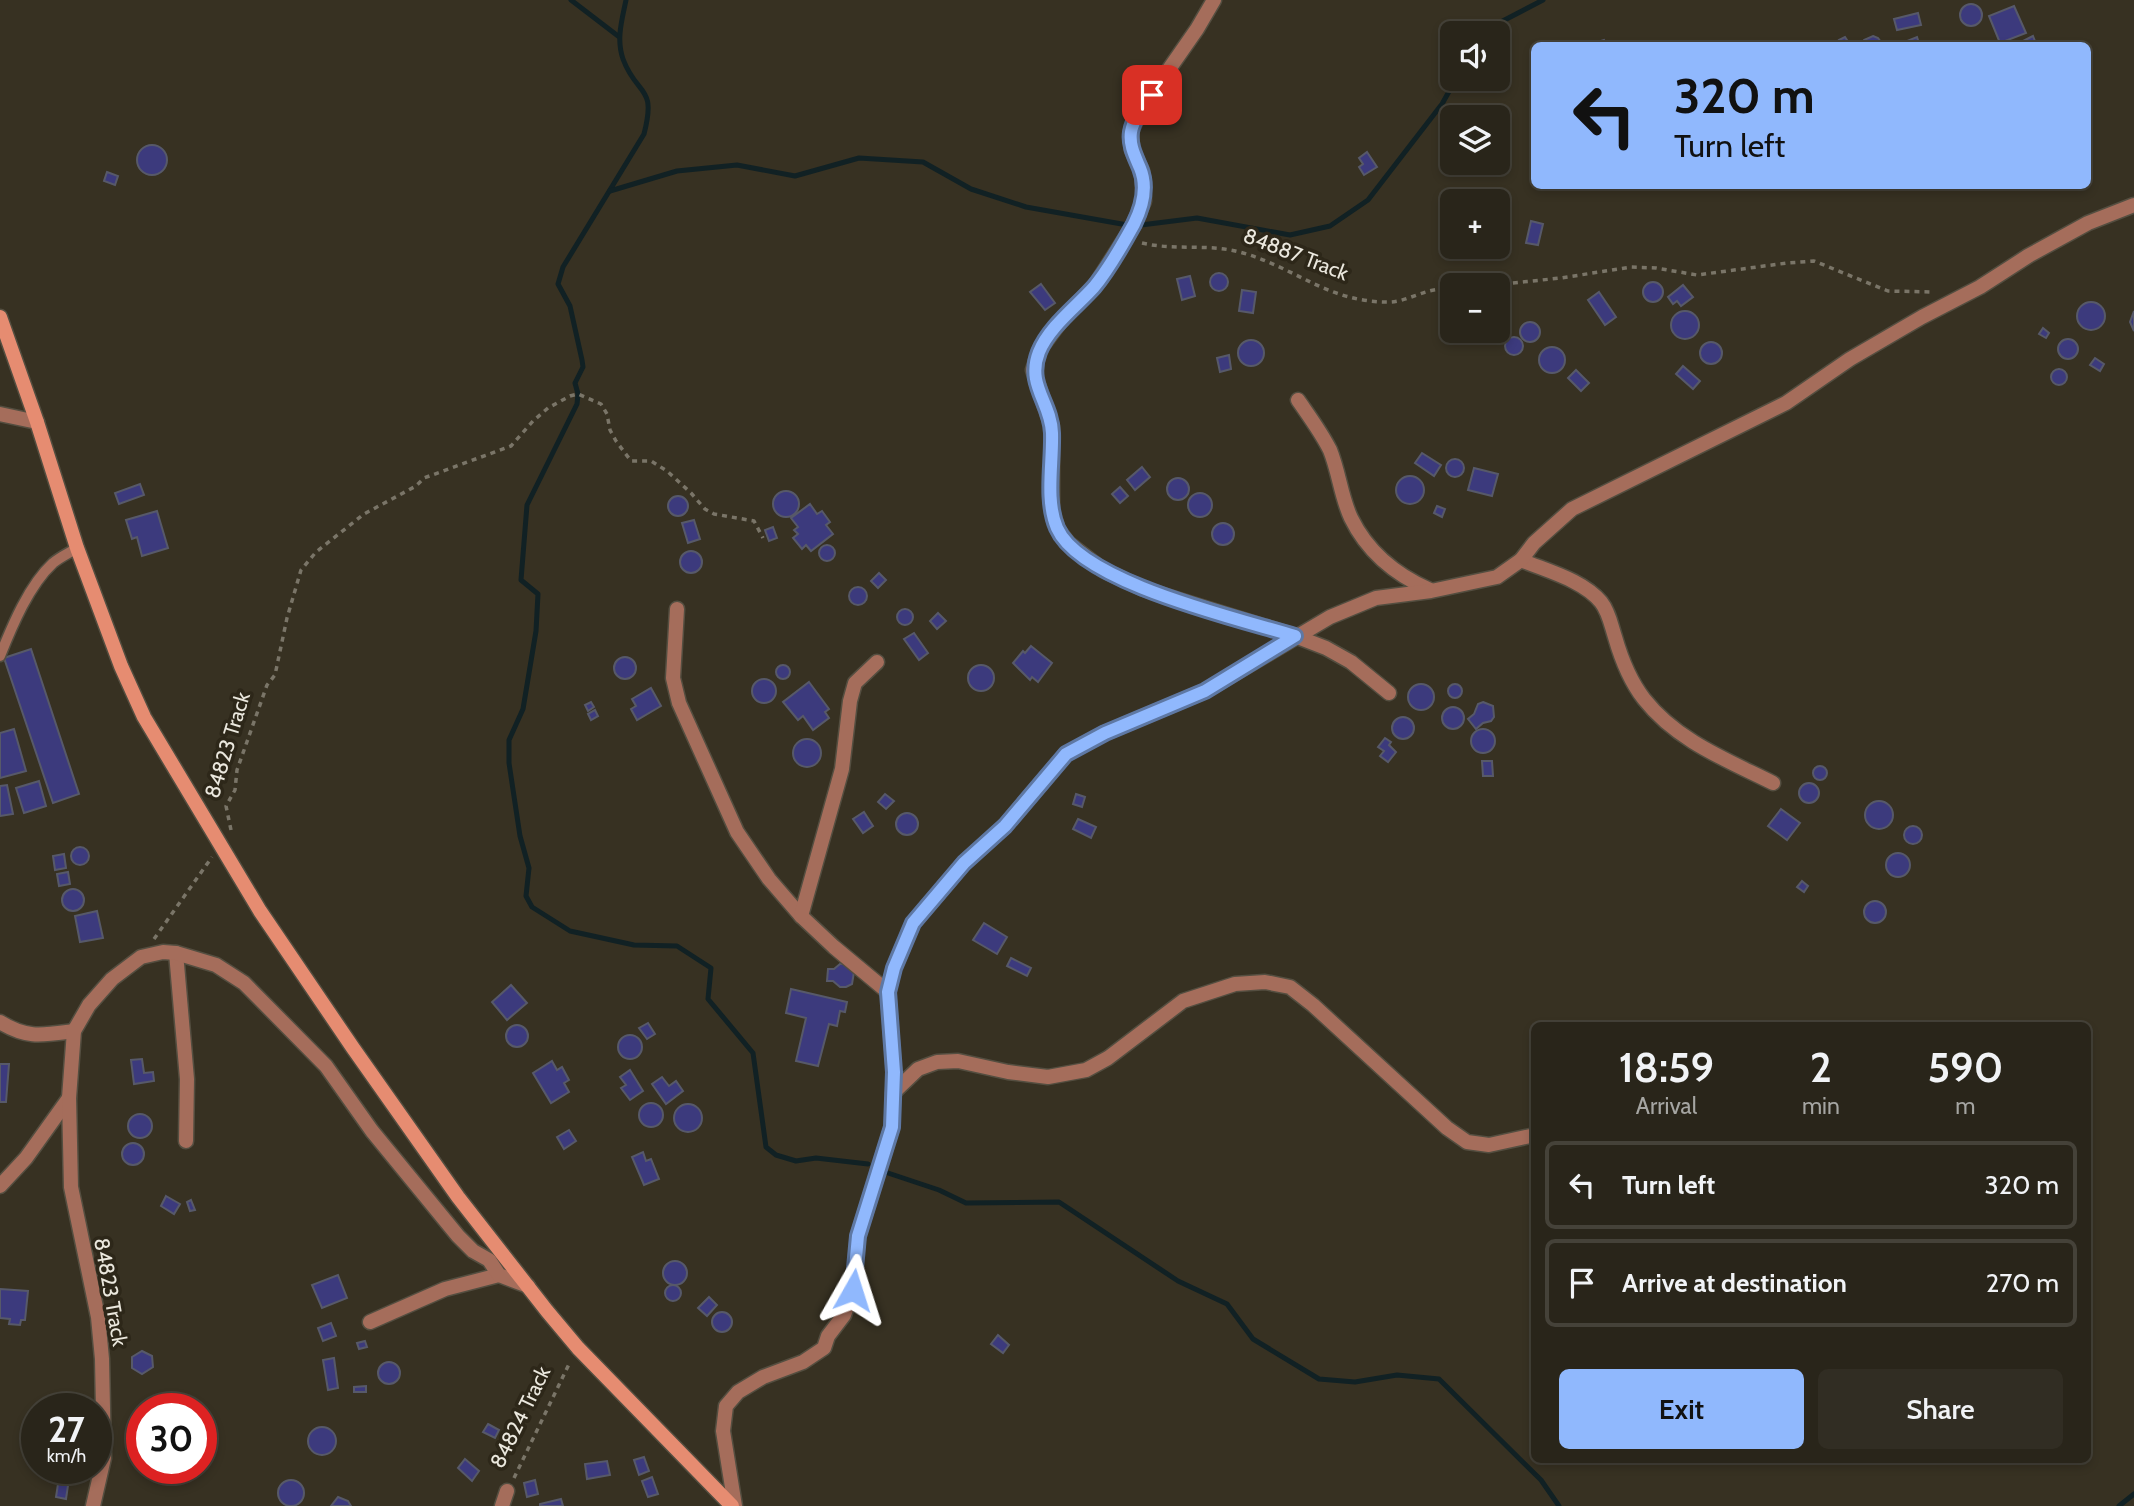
<!DOCTYPE html>
<meta charset="utf-8">
<style>
body{margin:0;font-family:Cabin,sans-serif;background:#312d23;color:#f1f3f6;height:100vh;display:flex;flex-direction:column;font-size:26px;white-space:nowrap}
*{box-sizing:border-box;margin:0}
p{font-size:23px;color:#a5a5a2}
.icon{flex:none;width:38px;height:38px;fill:none;stroke:currentColor;stroke-width:2;stroke-linecap:round;stroke-linejoin:round}
.map{position:relative;flex:1;overflow:hidden}
.details{position:absolute;left:1531px;top:1022px;width:560px;height:441px;display:flex;flex-direction:column;background:#29251a;border-radius:10px;box-shadow:0 4px 10px #0003,0 0 0 2px #454239}
.details>*{flex:none}
.guide{position:absolute;left:1531px;top:42px;width:560px;height:147px;border-radius:10px;box-shadow:0 4px 10px #0003,0 0 0 2px #454239;background:#90b8fd;color:#111;overflow:hidden}
.buttons{position:absolute;left:1440px;top:21px;display:grid;gap:14px}
.buttons a{display:grid;place-items:center;width:70px;height:70px;border-radius:10px;background:#29251a;box-shadow:0 4px 10px #0003,0 0 0 2px #454239;font-size:35px}
.speed{position:absolute;left:21px;top:1393px;display:flex;gap:14px;font-size:35px;font-weight:700;text-align:center}
.speed>*{display:grid;place-content:center;width:91px;height:91px;border-radius:50%;background:#29251a;box-shadow:0 4px 10px #0003,0 0 0 2px #454239;line-height:1}
.speed small{font-size:18px;font-weight:400}
.speed .limit{border:10px solid #d22;background:#fff;color:#111}
.pin{position:absolute;display:grid;place-items:center;width:60px;height:60px;color:#fff;margin:-30px;border-radius:14px;box-shadow:0 4px 10px #0006}
.me{position:absolute;width:77px;margin:-38px;rotate:6deg;stroke-linejoin:round;filter:drop-shadow(0 0 5px #0008)}
.turn{display:flex;align-items:center;gap:24px;height:147px;padding:0 28px;font-size:32px}
.turn .icon{width:91px;height:91px;stroke-width:2.5}
.turn b{display:block;font-size:49px;line-height:60px}
.eta{display:flex;justify-content:space-evenly;align-items:center;height:119px;text-align:center}
.eta b{font-size:42px;font-weight:600;line-height:49px}
.action{display:flex;gap:14px;margin-top:auto;padding:14px 28px}
.action a{flex:1;height:80px;border-radius:10px;background:#90b8fd;color:#111;font-size:28px;font-weight:600;line-height:80px;text-align:center}
.action a+a{background:#312d23;color:#f1f3f6}
ul{padding:0;list-style:none}
li{display:flex;align-items:center;gap:21px;height:88px;margin:0 14px 10px;padding:0 14px;border:4px solid #454239;border-radius:10px}
li div{flex:1}
li b{display:block;font-size:26px}
li em{font-style:normal}
.map>svg:first-child{display:block}
.lines{fill:none;stroke-linecap:round;stroke-linejoin:round}
.stream{stroke:#112124;stroke-width:5}
.building{fill:#3c3a7d;stroke:#575969;stroke-width:2}
.lane-casing{stroke:#544e40;stroke-width:13}
.street-casing{stroke:#544e40;stroke-width:17}
.secondary-casing{stroke:#544e40;stroke-width:17}
.path{stroke:#7a7568;stroke-width:3.5;stroke-dasharray:5 5;stroke-linecap:butt}
.lane{stroke:#a56d5b;stroke-width:10}
.street{stroke:#a56d5b;stroke-width:14}
.secondary{stroke:#e68c71;stroke-width:14}
.route-casing{stroke:#5e78a4;stroke-width:18}
.route{stroke:#90b8fd;stroke-width:12}
.labels{text-anchor:middle;dominant-baseline:central;stroke-width:7;stroke-linejoin:round;paint-order:stroke}
.street-label{font-size:21px;fill:#ebe8de;stroke:#2d2719}
</style>
<div class="map">
<svg width="2134" height="1506" viewBox="0 0 2134 1506">
<rect width="100%" height="100%" fill="#373122"/>
<g class="lines">
<g class="stream">
<polyline points="571,0 618,36"/>
<path d="M626,0C622,20 616,39 623,59C637,97 657,84 644,134L563,267L558,284L570,306L582,360L583,367L575,383L578,394L577,404L527,505L521,580L538,594L536,631L523,709L509,740V763L520,836L529,868L526,896L532,907L570,931L634,945L677,946L711,968L708,999L753,1053L766,1147L776,1155L796,1161L816,1158L868,1164"/>
<polyline points="1493,33 1495,25 1543,0"/>
<polyline points="610,191 677,171 737,165 795,176 859,158 923,162 971,189 1026,207 1133,226 1197,218 1290,235 1330,226 1368,200 1442,104 1456,79"/>
<polyline points="885,1172 939,1190 966,1203 1059,1202 1178,1281 1227,1304 1253,1339 1319,1379 1355,1382 1397,1375 1439,1379 1541,1480 1559,1506"/>
<polyline points="2119,1506 2134,1494"/>
</g>
</g>
<g class="building">
<circle cx="1971" cy="15" r="11"/>
<polygon points="2014,6 2026,33 2000,43 1989,16"/>
<polygon points="1918,13 1921,25 1897,30 1894,19"/>
<polygon points="1873,36 1878,38 1884,46 1861,46 1864,40"/>
<polygon points="2033,36 2037,46 2020,46 2019,43"/>
<polygon points="1845,37 1849,43 1842,46 1839,40"/>
<polygon points="1917,37 1920,46 1909,46 1907,41"/>
<polygon points="1604,40 1606,46 1591,46 1591,44"/>
<rect x="1631" y="42" width="16" height="4"/>
<circle cx="152" cy="160" r="15"/>
<polygon points="1367,152 1377,167 1364,175 1359,167 1363,164 1359,158"/>
<polygon points="107,172 118,176 115,185 104,181"/>
<polygon points="1531,221 1543,224 1538,245 1526,243"/>
<circle cx="1219" cy="282" r="9"/>
<polygon points="1190,276 1195,296 1182,300 1177,279"/>
<circle cx="1653" cy="292" r="10"/>
<polygon points="1041,284 1055,303 1045,310 1030,292"/>
<polygon points="1683,285 1693,297 1681,306 1677,301 1673,304 1668,297"/>
<polygon points="1242,290 1256,292 1253,313 1239,311"/>
<polygon points="1599,292 1616,317 1605,325 1588,300"/>
<circle cx="2091" cy="316" r="14"/>
<circle cx="1685" cy="325" r="14"/>
<polygon points="2134,311 2134,331 2130,322"/>
<circle cx="1530" cy="332" r="10"/>
<polygon points="2043,328 2049,333 2046,338 2039,334"/>
<circle cx="1514" cy="346" r="9"/>
<circle cx="2068" cy="349" r="10"/>
<circle cx="1251" cy="353" r="13"/>
<circle cx="1711" cy="353" r="11"/>
<circle cx="1552" cy="360" r="13"/>
<polygon points="1229,355 1231,369 1220,372 1217,358"/>
<polygon points="2095,358 2104,364 2100,371 2090,365"/>
<polygon points="1683,366 1700,381 1693,389 1676,374"/>
<circle cx="2059" cy="377" r="8"/>
<polygon points="1576,370 1589,383 1581,391 1568,378"/>
<polygon points="1422,453 1441,465 1434,476 1415,463"/>
<circle cx="1455" cy="468" r="9"/>
<polygon points="1142,467 1150,477 1135,490 1127,480"/>
<polygon points="1474,468 1498,474 1492,496 1468,490"/>
<circle cx="1410" cy="490" r="14"/>
<circle cx="1178" cy="489" r="11"/>
<polygon points="140,484 144,495 119,504 115,493"/>
<polygon points="1120,487 1128,496 1120,503 1112,494"/>
<circle cx="786" cy="504" r="13"/>
<circle cx="1200" cy="505" r="12"/>
<circle cx="678" cy="506" r="10"/>
<polygon points="810,504 817,514 822,511 830,522 826,525 833,534 811,551 806,545 802,549 793,538 798,534 794,530 798,527 791,518"/>
<polygon points="1437,506 1445,509 1442,517 1434,513"/>
<polygon points="157,511 168,548 142,556 137,537 132,539 126,520"/>
<polygon points="694,520 700,539 688,543 682,523"/>
<circle cx="1223" cy="534" r="11"/>
<polygon points="773,527 777,538 769,541 765,530"/>
<circle cx="827" cy="553" r="8"/>
<circle cx="691" cy="562" r="11"/>
<polygon points="879,573 886,580 878,588 871,581"/>
<circle cx="858" cy="596" r="9"/>
<circle cx="905" cy="617" r="8"/>
<polygon points="938,613 946,621 937,629 930,621"/>
<polygon points="914,633 928,653 919,660 904,639"/>
<polygon points="1031,646 1052,663 1038,682 1032,677 1030,680 1013,663 1023,651 1025,653"/>
<polygon points="31,649 79,794 53,803 4,658"/>
<circle cx="625" cy="668" r="11"/>
<circle cx="981" cy="678" r="13"/>
<circle cx="783" cy="672" r="7"/>
<circle cx="764" cy="691" r="12"/>
<polygon points="809,682 829,709 825,712 829,718 813,730 803,716 798,720 783,702"/>
<circle cx="1455" cy="691" r="7"/>
<circle cx="1421" cy="697" r="13"/>
<polygon points="651,688 661,706 637,720 631,709 636,706 632,699"/>
<polygon points="591,702 594,707 588,711 585,705"/>
<polygon points="1483,702 1493,706 1494,717 1491,721 1483,723 1476,729 1468,719 1474,714 1478,704"/>
<circle cx="1453" cy="718" r="11"/>
<polygon points="595,710 598,716 591,720 588,714"/>
<circle cx="1403" cy="728" r="11"/>
<circle cx="1483" cy="741" r="12"/>
<polygon points="14,729 26,771 0,778 0,733"/>
<polygon points="1385,738 1391,742 1389,745 1396,752 1388,762 1380,756 1384,751 1378,747"/>
<circle cx="807" cy="753" r="14"/>
<polygon points="1482,761 1492,761 1493,776 1483,776"/>
<circle cx="1820" cy="773" r="7"/>
<polygon points="39,781 46,806 24,813 16,788"/>
<circle cx="1809" cy="793" r="10"/>
<polygon points="7,785 13,814 0,816 0,786"/>
<polygon points="885,794 894,801 886,809 878,802"/>
<polygon points="1076,794 1085,797 1082,807 1073,804"/>
<circle cx="1879" cy="815" r="14"/>
<polygon points="1781,809 1800,823 1787,840 1768,826"/>
<polygon points="864,812 873,826 863,833 853,819"/>
<circle cx="907" cy="824" r="11"/>
<polygon points="1078,819 1096,827 1091,838 1073,829"/>
<circle cx="1913" cy="835" r="9"/>
<circle cx="80" cy="856" r="9"/>
<circle cx="1898" cy="865" r="12"/>
<polygon points="64,854 66,868 55,870 53,856"/>
<polygon points="68,872 70,884 59,886 57,874"/>
<polygon points="1802,881 1808,886 1804,892 1797,887"/>
<circle cx="73" cy="900" r="11"/>
<circle cx="1875" cy="912" r="11"/>
<polygon points="97,911 103,938 80,942 75,916"/>
<polygon points="984,923 1007,937 997,954 973,940"/>
<polygon points="1011,958 1031,968 1027,976 1007,966"/>
<polygon points="840,964 846,964 854,972 852,984 846,987 840,987 833,981 827,981 828,969 834,969"/>
<polygon points="511,985 527,1003 507,1020 492,1002"/>
<polygon points="791,989 847,1002 845,1012 840,1011 837,1026 829,1024 818,1066 796,1061 806,1018 786,1013"/>
<polygon points="648,1023 655,1034 647,1039 639,1028"/>
<circle cx="517" cy="1036" r="11"/>
<circle cx="630" cy="1047" r="12"/>
<polygon points="142,1059 144,1073 153,1072 154,1081 134,1084 131,1060"/>
<polygon points="552,1061 557,1070 562,1067 569,1080 564,1083 569,1092 551,1103 533,1073"/>
<polygon points="0,1064 9,1064 6,1102 0,1102"/>
<polygon points="630,1070 643,1091 630,1100 621,1088 626,1085 620,1077"/>
<polygon points="662,1077 669,1086 676,1081 683,1091 666,1104 652,1084"/>
<circle cx="651" cy="1115" r="12"/>
<circle cx="688" cy="1118" r="14"/>
<circle cx="140" cy="1126" r="12"/>
<polygon points="569,1130 576,1141 564,1149 557,1137"/>
<circle cx="133" cy="1154" r="11"/>
<polygon points="643,1152 646,1161 651,1159 659,1179 644,1185 632,1157"/>
<polygon points="166,1196 180,1204 174,1214 161,1206"/>
<polygon points="191,1200 195,1210 190,1211 187,1202"/>
<circle cx="675" cy="1273" r="12"/>
<polygon points="338,1275 347,1298 322,1308 312,1285"/>
<circle cx="673" cy="1293" r="8"/>
<polygon points="0,1289 28,1291 25,1320 21,1320 20,1325 9,1324 10,1319 0,1318"/>
<polygon points="709,1297 717,1305 707,1316 698,1308"/>
<circle cx="722" cy="1322" r="10"/>
<polygon points="331,1323 336,1336 323,1341 318,1328"/>
<polygon points="998,1335 1009,1345 1003,1353 991,1344"/>
<polygon points="365,1341 367,1347 359,1349 357,1343"/>
<polygon points="142,1351 152,1356 153,1367 142,1374 132,1368 132,1357"/>
<polygon points="334,1358 338,1388 328,1390 323,1360"/>
<circle cx="389" cy="1373" r="11"/>
<polygon points="366,1386 366,1392 354,1392 354,1387"/>
<polygon points="488,1424 499,1430 495,1438 483,1432"/>
<circle cx="322" cy="1441" r="14"/>
<polygon points="37,1444 37,1461 32,1457 31,1451"/>
<polygon points="644,1457 649,1471 639,1475 634,1460"/>
<polygon points="465,1459 479,1471 472,1481 458,1468"/>
<polygon points="607,1461 610,1475 587,1479 585,1464"/>
<polygon points="60,1471 70,1472 66,1499 56,1497"/>
<polygon points="652,1477 658,1494 648,1497 642,1481"/>
<polygon points="535,1480 538,1494 527,1497 524,1483"/>
<circle cx="291" cy="1493" r="13"/>
<polygon points="338,1497 348,1501 351,1506 331,1506"/>
<polygon points="561,1499 563,1506 540,1506 540,1504"/>
</g>
<g class="lines">
<defs>
<path id="lane" d="M0,656C12,626 29,585 53,563C60,557 69,553 77,548"/>
<g id="street">
<polyline points="1214,0 1197,29 1142,108 1131,131 1132,150 1142,171 1144,201 1133,226 1096,284 1060,322 1040,349 1033,370 1052,427 1052,511 1058,530 1068,543 1103,570 1144,589 1295,636 1326,648 1351,662 1389,693"/>
<path d="M1298,400C1309,416 1321,432 1330,450C1339,472 1341,497 1351,518C1368,553 1396,575 1430,590"/>
<polyline points="0,414 37,422"/>
<path d="M1521,560C1547,571 1583,580 1601,602C1609,612 1611,625 1615,637C1621,658 1630,681 1644,699C1677,741 1727,760 1773,783"/>
<polyline points="677,609 673,678 679,703 737,832 769,879 801,916 834,947 888,992"/>
<polyline points="801,916 842,769 850,701 855,683 877,662"/>
<polyline points="176,953 187,1079 186,1141"/>
<path d="M0,1022C27,1039 43,1035 74,1031"/>
<polyline points="893,1093 918,1069 937,1062 958,1061 1008,1072 1048,1077 1086,1070 1108,1058 1183,1001 1235,984 1265,982 1290,987 1313,1005 1447,1128 1467,1142 1489,1145 1535,1135"/>
<polyline points="0,1186 26,1158 69,1098"/>
<polyline points="370,1322 445,1289 499,1275"/>
<polyline points="93,1506 104,1458 102,1359 98,1317 71,1187 69,1098 74,1031 89,1005 112,979 141,957 163,952 176,953 216,965 244,983 326,1066 372,1131 458,1236 473,1251 489,1260 499,1275 528,1286"/>
<polyline points="502,1506 507,1491"/>
<polyline points="735,1506 723,1431 726,1406 738,1392 763,1377 803,1362 824,1348 828,1336 844,1315 853,1290 858,1236 892,1127 894,1072 888,992 894,968 913,923 964,863 1005,826 1066,754 1105,733 1205,691 1330,617 1376,598 1431,591 1497,577 1521,560 1534,543 1572,509 1786,403 1850,359 1922,317 1980,287 2028,256 2088,223 2134,205"/>
</g>
<polyline id="secondary" points="0,317 37,422 77,548 121,666 144,717 260,911 353,1048 458,1197 547,1311 578,1348 732,1506"/>
</defs>
<use href="#lane" class="lane-casing"/>
<use href="#street" class="street-casing"/>
<use href="#secondary" class="secondary-casing"/>
<g class="path">
<path d="M1142,243C1175,251 1210,243 1243,253C1296,268 1329,303 1390,302C1401,302 1415,295 1426,292C1434,289 1444,289 1452,288"/>
<polyline points="1493,285 1561,278 1631,267 1656,268 1697,275 1787,263 1814,261 1888,291 1932,292"/>
<polyline points="231,830 226,806 235,790 237,770 267,685 275,675 287,618 301,570 316,552 364,514 416,486 424,478 511,446 533,421 548,408 570,396 578,394 601,404 607,414 610,430 616,441 631,461 651,461 667,471 691,493 705,509 714,514 754,521 763,538"/>
<polyline points="154,939 212,857"/>
<polyline points="514,1478 570,1362"/>
</g>
<use href="#lane" class="lane"/>
<use href="#street" class="street"/>
<use href="#secondary" class="secondary"/>
</g>
<g class="lines">
<defs>
<path id="route" d="M853,1290L858,1236L892,1127L894,1072L888,992L894,968L913,923L964,863L1005,826L1066,754L1105,733L1205,691L1295,636C1240,619 1081,583 1057,528C1045,500 1053,463 1052,433C1051,402 1026,385 1039,352C1049,327 1076,307 1094,287C1109,269 1123,244 1134,224C1143,206 1148,187 1140,168C1135,156 1129,145 1131,132C1133,119 1144,105 1152,95"/>
</defs>
<use href="#route" class="route-casing"/>
<use href="#route" class="route"/>
</g>
<g class="labels">
<g class="street-label">
<text transform="translate(1296 254) rotate(21)">84887 Track</text>
<text transform="translate(227 745) rotate(-73)">84823 Track</text>
<text transform="translate(111 1292) rotate(80)">84823 Track</text>
<text transform="translate(520 1417) rotate(-64)">84824 Track</text>
</g>
</g>
</svg>
<div class="buttons">
<a><svg class="icon" aria-label="sound" viewBox="0 0 24 24"><path d="M4 9h4l5-4v14l-5-4H4zM17 9q2 3 0 6"/></svg></a>
<a><svg class="icon" aria-label="layers" viewBox="0 0 24 24"><path d="M12 4l9 5-9 5-9-5zM3 14l9 5 9-5"/></svg></a>
<a>+</a>
<a>−</a>
</div>
<div class="speed"><div>27<small>km/h</small></div><div class="limit">30</div></div>
<div class="pin" style="left:1152px;top:95px;background:#d93025"><svg class="icon" aria-label="arrive" viewBox="0 0 24 24"><path d="M6 21V4h12l-3 4 3 4H6"/></svg></div>
<svg class="me" style="left:853px;top:1290px" viewBox="-20 -20 40 40"><path d="M0-17L14 15 0 8-14 15z" fill="#90b8fd" stroke="#fff" stroke-width="4"/></svg>
<div class="guide">
<div class="turn"><svg class="icon" aria-label="left" viewBox="0 0 24 24"><path d="M17 20v-9H6M10 6l-5 5 5 5"/></svg><div><b>320 m</b>Turn left</div></div>
</div>
<section class="details">
<div class="eta">
<div><b>18:59</b><p>Arrival</p></div>
<div><b>2</b><p>min</p></div>
<div><b>590</b><p>m</p></div>
</div>
<ul>
<li><svg class="icon" aria-label="left" viewBox="0 0 24 24"><path d="M17 20v-9H6M10 6l-5 5 5 5"/></svg><div><b>Turn left</b></div><em>320 m</em></li>
<li><svg class="icon" aria-label="arrive" viewBox="0 0 24 24"><path d="M6 21V4h12l-3 4 3 4H6"/></svg><div><b>Arrive at destination</b></div><em>270 m</em></li>
</ul>
<div class="action"><a>Exit</a><a>Share</a></div>
</section>
</div>
